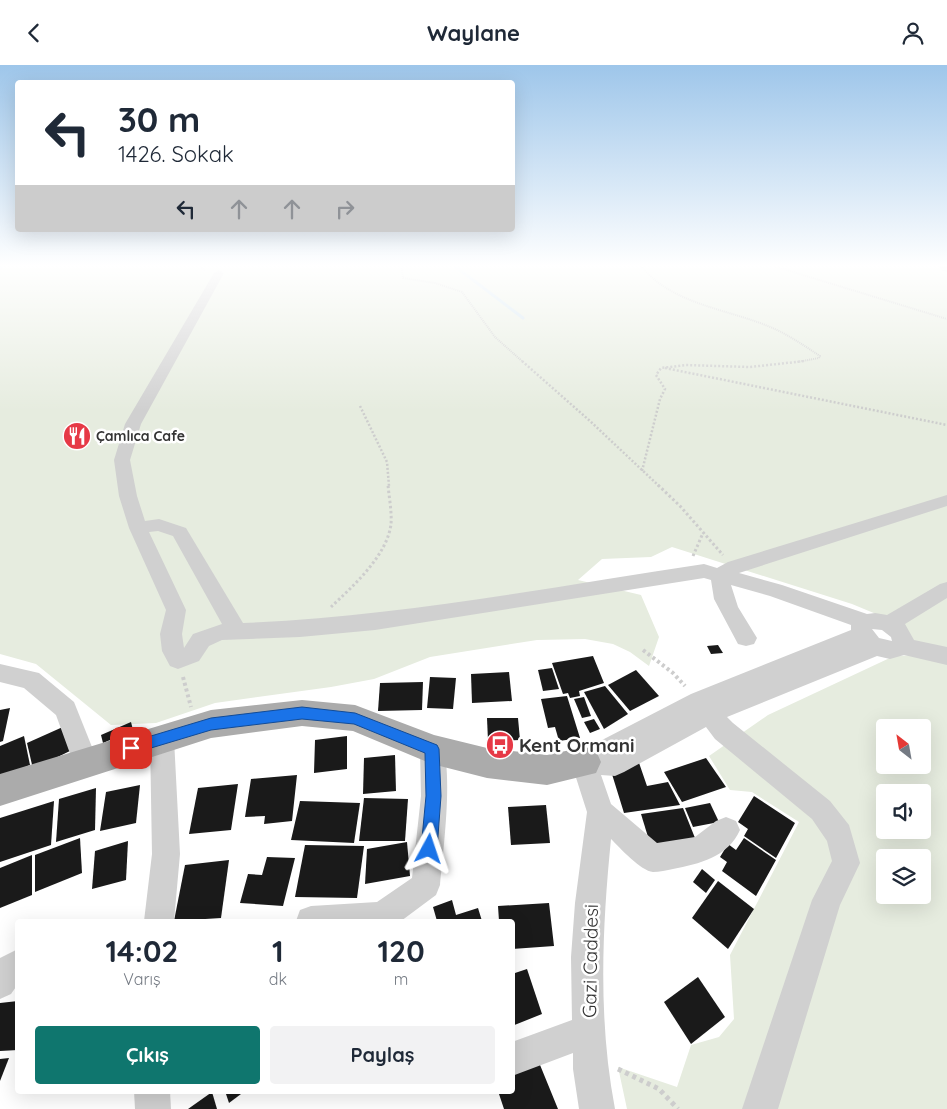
<!DOCTYPE html>
<html lang="tr">
<meta charset="utf-8">
<style>
body{margin:0;font-family:Quicksand,sans-serif;background:#f2f2f3;color:#1f2937;height:100vh;display:flex;flex-direction:column;font-size:19px;white-space:nowrap}
*{box-sizing:border-box;margin:0}
p{font-size:16px;color:#747a83}
.icon{flex:none;width:28px;height:28px;fill:none;stroke:currentColor;stroke-width:2;stroke-linecap:round;stroke-linejoin:round}
.map{position:relative;flex:1;overflow:hidden}
.sheet{position:absolute;left:15px;top:854px;width:500px;height:175px;display:flex;flex-direction:column;background:#fff;border-radius:5px;box-shadow:0 5px 20px #0002}
.sheet>*{flex:none}
.guide{position:absolute;left:15px;top:15px;width:500px;height:152px;border-radius:5px;box-shadow:0 5px 20px #0002;background:#fff;color:#1f2937;overflow:hidden}
.needle{width:32px;rotate:329deg}
.buttons{position:absolute;left:876px;top:654px;display:grid;gap:10px}
.buttons a{display:grid;place-items:center;width:55px;height:55px;border-radius:5px;background:#fff;box-shadow:0 5px 20px #0002;font-size:25px}
.pin{position:absolute;display:grid;place-items:center;width:42px;height:42px;color:#fff;margin:-21px;border-radius:10px;box-shadow:0 2px 8px #0006}
.me{position:absolute;width:55px;margin:-28px;rotate:5deg;stroke-linejoin:round;filter:drop-shadow(0 0 4px #0008)}
.turn{display:flex;align-items:center;gap:18px;height:105px;padding:0 20px;font-size:22px}
.turn .icon{width:65px;height:65px;stroke-width:2.5}
.turn b{display:block;font-size:35px;line-height:42px}
.lanes{display:flex;align-items:center;height:48px;padding:0 20px;background:#0003;justify-content:center;gap:25px;direction:ltr}
.lanes .off{opacity:.35}
.eta{display:flex;justify-content:space-evenly;align-items:center;height:85px;text-align:center}
.eta b{font-size:30px;font-weight:700;line-height:35px}
.cta{display:flex;gap:10px;margin-top:auto;padding:10px 20px}
.cta a{flex:1;height:58px;border-radius:5px;background:#0f766e;color:#fff;font-size:20px;font-weight:700;line-height:58px;text-align:center}
.cta a+a{background:#f2f2f3;color:#1f2937}
header{display:flex;justify-content:space-between;align-items:center;height:65px;padding:0 20px;background:#fff;font-size:22px;font-weight:700}
.map>svg:first-child{display:block}
.green{fill:#e6ecdf;fill-rule:evenodd}
.lines{fill:none;stroke-linecap:round;stroke-linejoin:round}
.stream{stroke:#cfe2ee;stroke-width:3}
.building{fill:#1a1a1a}
.path-far4{stroke:#cdcdcd;stroke-width:2;stroke-dasharray:1 1;stroke-linecap:butt}
.path-far3{stroke:#cdcdcd;stroke-width:2.5;stroke-dasharray:2 2;stroke-linecap:butt}
.path-far2{stroke:#cdcdcd;stroke-width:3;stroke-dasharray:2.5 2.5;stroke-linecap:butt}
.path-far1{stroke:#cdcdcd;stroke-width:4;stroke-dasharray:3 3;stroke-linecap:butt}
.path{stroke:#cdcdcd;stroke-width:5;stroke-dasharray:4 4;stroke-linecap:butt}
.minor{fill:#d0d0d0;fill-rule:evenodd}
.major{fill:#ababab;fill-rule:evenodd}
.route{fill:#1a73e8;stroke:#114b97}
.labels{text-anchor:middle;dominant-baseline:central;stroke-width:5;stroke-linejoin:round;paint-order:stroke}
.far-poi-label{font-size:14px;font-weight:bold;fill:#333;stroke:#fff;text-anchor:start}
.near-poi-label{font-size:19px;font-weight:bold;fill:#333;stroke:#fff;text-anchor:start}
.near-street-label{font-size:19px;fill:#333;stroke:#fff}
</style>
<header><svg class="icon" aria-label="back" viewBox="0 0 24 24"><path d="M15 5l-7 7 7 7"/></svg>Waylane<svg class="icon" aria-label="person" viewBox="0 0 24 24"><circle cx="12" cy="8" r="4"/><path d="M4 21q1-7 8-7t8 7"/></svg></header>
<div class="map">
<svg width="947" height="1044" viewBox="0 0 947 1044">
<rect width="100%" height="100%" fill="#fff"/>
<path class="green" d="M0,199H947V1044H627L618,1002L677,1022L691,980L719,972L734,954L730,890L799,757L752,727L730,725L709,691L768,650L894,591L916,590L905,561L852,539L672,482L651,492L602,494L578,515L641,530L659,572L649,601L630,587L613,579L585,574L537,575L430,592L374,614L331,622L215,638L156,658L111,660L36,599L0,589ZM885,662H922V700H885ZM885,728H922V765H885ZM885,792H922V830H885Z"/>
<g class="lines">
<g class="stream">
<polyline points="452,199 523,253"/>
<polyline points="0,203 5,199"/>
</g>
</g>
<g class="building">
<polygon points="718,580 723,588 711,589 707,581"/>
<polygon points="593,591 604,618 579,626 580,631 570,633 568,628 563,629 552,598"/>
<polygon points="552,603 559,624 543,626 538,605"/>
<polygon points="636,605 659,631 630,646 608,620"/>
<polygon points="509,607 512,636 472,638 471,609"/>
<polygon points="430,612 456,613 453,644 427,643"/>
<polygon points="423,617 422,645 378,646 380,618"/>
<polygon points="605,621 628,649 604,664 584,627"/>
<polygon points="567,631 580,673 559,676 555,662 548,663 541,634"/>
<polygon points="584,632 591,651 582,653 574,634"/>
<polygon points="10,643 3,676 0,677 0,645"/>
<polygon points="487,653 518,653 520,675 488,676"/>
<polygon points="594,654 600,664 590,668 584,657"/>
<polygon points="131,657 133,665 103,678 101,670"/>
<polygon points="65,661 72,685 33,704 27,678"/>
<polygon points="24,671 30,700 0,713 0,681"/>
<polygon points="347,671 347,704 314,708 315,675"/>
<polygon points="395,690 396,726 363,729 364,693"/>
<polygon points="637,692 647,721 668,717 680,740 624,748 611,706"/>
<polygon points="706,693 726,722 682,737 664,707"/>
<polygon points="297,710 292,756 264,759 265,751 245,752 251,714"/>
<polygon points="238,719 231,765 189,769 198,723"/>
<polygon points="140,720 136,758 100,766 106,727"/>
<polygon points="96,723 95,765 56,777 59,734"/>
<polygon points="754,731 795,758 776,793 744,771 748,764 738,757"/>
<polygon points="364,733 408,734 405,776 359,776"/>
<polygon points="54,736 51,780 0,797 0,753"/>
<polygon points="300,736 360,738 354,778 291,775"/>
<polygon points="710,738 719,757 693,762 685,743"/>
<polygon points="546,740 550,778 511,780 508,742"/>
<polygon points="683,743 697,778 652,785 641,749"/>
<polygon points="80,773 82,808 35,827 35,790"/>
<polygon points="744,773 776,795 756,831 722,806 727,797 720,792 728,779 736,785"/>
<polygon points="128,776 126,815 92,824 95,786"/>
<polygon points="407,777 410,811 365,819 367,784"/>
<polygon points="305,780 364,781 357,833 295,832"/>
<polygon points="32,790 32,830 0,843 0,803"/>
<polygon points="267,792 295,793 283,841 240,838 248,809 262,810"/>
<polygon points="229,795 221,853 174,856 185,800"/>
<polygon points="702,804 715,815 706,828 693,817"/>
<polygon points="718,816 754,844 728,884 692,853"/>
<polygon points="452,835 456,850 478,843 482,856 437,856 433,842"/>
<polygon points="549,838 554,881 512,884 512,856 499,856 498,841"/>
<polygon points="527,904 542,949 512,961 512,909"/>
<polygon points="698,912 725,952 691,979 664,937"/>
<polygon points="18,936 18,985 0,986 0,938"/>
<polygon points="9,993 0,1016 0,994"/>
<polygon points="538,995 558,1044 504,1044 498,1026 512,1026 512,1010"/>
<polygon points="225,1026 245,1026 229,1038"/>
<polygon points="212,1027 217,1044 188,1044"/>
</g>
<g class="lines">
<g class="path-far4">
<polyline points="199,199 205,206"/>
<polyline points="401,199 403,213 435,218 462,227 495,272 523,297"/>
<path d="M640,199C670,241 733,244 777,265C792,272 806,282 820,291L819,293L797,297"/>
<polyline points="767,199 947,254"/>
</g>
<g class="path-far3">
<polyline points="522,296 590,356 659,421"/>
<polyline points="665,303 947,360"/>
<polyline points="360,341 387,397 389,421"/>
<polyline points="642,406 660,334 665,324 656,310 661,303 686,300 750,302 805,296"/>
</g>
<g class="path-far2">
<polyline points="658,420 680,441 723,490"/>
<polyline points="693,491 703,468"/>
<path d="M331,542C353,521 387,491 391,459C392,447 389,432 388,420"/>
</g>
<g class="path-far1">
<polyline points="643,585 673,608 685,621"/>
<polyline points="183,612 191,642"/>
</g>
<polyline class="path" points="618,1004 659,1024 678,1044"/>
<g class="minor">
<polygon points="937,199 947,199 947,207 943,206"/>
<path d="M219,205L224,208L141,359L130,395L137,431L145,456L159,454L186,463L243,558C398,552 551,522 704,499L717,503L728,497L947,430V441L739,508L782,520L867,549L875,548L887,550L940,519L947,517V533L905,559L914,575L947,582V600L904,590L890,594L877,591L727,652L733,658L830,736L849,760L860,798L840,840L778,1044H742L812,835L832,796L827,776L812,754L715,674L706,662L624,707L615,711L601,710L611,739L657,778L695,772L716,756L726,752L736,756L740,765C728,792 699,799 673,804C667,805 659,807 653,807C641,806 620,783 611,774C602,864 598,955 615,1044H579L573,1004V988L512,1011V977L572,955L571,892L575,838L587,747L571,697L575,689L691,629L851,565V560L770,531L731,520L738,542L757,573L754,579L746,581L738,579L714,534L711,515L704,513L375,565L300,572L222,575L209,581L199,596L178,604L170,601L162,586L160,569L166,545L129,463L119,431L114,395L125,359L214,208ZM158,466L173,471L222,559L193,569L184,583L182,569L186,545L149,467ZM872,564L882,565L891,572L892,576L879,573Z"/>
<polygon points="0,599 39,608 74,637 98,697 94,705 85,708 76,705 56,650 24,623 0,617"/>
<polygon points="162,663 171,666 174,674 180,789 174,856 144,856 152,789 150,674 153,666"/>
<path d="M432,673L441,676C454,705 443,786 440,820L436,830L401,856H296L300,845L311,841L377,837L412,813L421,731L420,684L423,676Z"/>
<polygon points="18,884 18,919 11,929 0,934 0,893"/>
<polygon points="134,1026 170,1026 171,1044 135,1044"/>
</g>
<polygon class="major" points="302,635 355,640 434,670 487,683 547,690 584,682 596,686 601,697 596,708 547,720 487,713 432,699 353,666 302,661 211,673 0,741 0,709 211,645"/>
</g>
<linearGradient id="sky" x2="0" y2="1"><stop stop-color="#9ec6ea"/><stop offset="0.58" stop-color="#fff"/><stop offset="1" stop-color="#fff" stop-opacity="0"/></linearGradient>
<rect width="947" height="346" fill="url(#sky)"/>
<polygon class="route" points="302,642 355,648 437,680 439,684 441,731 437,784 435,790 429,792 423,790 421,784 426,731 425,688 354,659 302,654 211,665 131,689 126,688 124,683 126,679 131,677 211,653"/>
<defs>
<symbol id="restaurant-disc" viewBox="-11 -11 22 22"><circle r="9.5" fill="#e63946" stroke="#fff"/><path d="M-5-6h1v4h1v-4h1v4h1v-4h1v5L-1.5 .5V6h-2V.5L-5-1ZM5-6V6H3V1.5H1.5Q1.5-4 5-6Z" fill="#fff"/></symbol>
<symbol id="bus-disc" viewBox="-11 -11 22 22"><circle r="9.5" fill="#e63946" stroke="#fff"/><path d="M-5-6H5V4H4V6H2V4H-2V6H-4V4H-5ZM-3.5-4V0h7V-4ZM-3.5 1.2v1.5H-2V1.2ZM2 1.2v1.5H3.5V1.2Z" fill="#fff"/></symbol>
</defs>
<g fill-rule="evenodd">
<use href="#restaurant-disc" x="61" y="355" width="32" height="32"/>
<use href="#bus-disc" x="484" y="664" width="32" height="32"/>
</g>
<g class="labels">
<g class="far-poi-label">
<text x="96" y="371">Çamlıca Cafe</text>
</g>
<g class="near-poi-label">
<text x="519" y="680">Kent Ormani</text>
</g>
<g class="near-street-label">
<text transform="translate(590 896) rotate(-89)">Gazi Caddesi</text>
</g>
</g>
</svg>
<div class="buttons">
<a><svg class="needle" viewBox="-14 -14 28 28"><path d="M0-13l5 13h-10z" fill="#e53935"/><path d="M0 13l5-13h-10z" fill="#747a83"/></svg></a>
<a><svg class="icon" aria-label="sound" viewBox="0 0 24 24"><path d="M4 9h4l5-4v14l-5-4H4zM17 9q2 3 0 6"/></svg></a>
<a><svg class="icon" aria-label="layers" viewBox="0 0 24 24"><path d="M12 4l9 5-9 5-9-5zM3 14l9 5 9-5"/></svg></a>
</div>
<div class="pin" style="left:131px;top:683px;background:#d93025"><svg class="icon" aria-label="arrive" viewBox="0 0 24 24"><path d="M6 21V4h12l-3 4 3 4H6"/></svg></div>
<svg class="me" style="left:429px;top:784px" viewBox="-20 -20 40 40"><path d="M0-17L14 15 0 8-14 15z" fill="#1a73e8" stroke="#fff" stroke-width="4"/></svg>
<div class="guide">
<div class="turn"><svg class="icon" aria-label="left" viewBox="0 0 24 24"><path d="M17 20v-9H6M10 6l-5 5 5 5"/></svg><div><b>30 m</b>1426. Sokak</div></div>
<div class="lanes"><svg class="icon" aria-label="left" viewBox="0 0 24 24"><path d="M17 20v-9H6M10 6l-5 5 5 5"/></svg><svg class="icon off" aria-label="ahead" viewBox="0 0 24 24"><path d="M12 20V5M6 11l6-6 6 6"/></svg><svg class="icon off" aria-label="ahead" viewBox="0 0 24 24"><path d="M12 20V5M6 11l6-6 6 6"/></svg><svg class="icon off" aria-label="right" viewBox="0 0 24 24"><path d="M7 20v-9h11M14 6l5 5-5 5"/></svg></div>
</div>
<section class="sheet">
<div class="eta">
<div><b>14:02</b><p>Varış</p></div>
<div><b>1</b><p>dk</p></div>
<div><b>120</b><p>m</p></div>
</div>
<div class="cta"><a>Çıkış</a><a>Paylaş</a></div>
</section>
</div>
